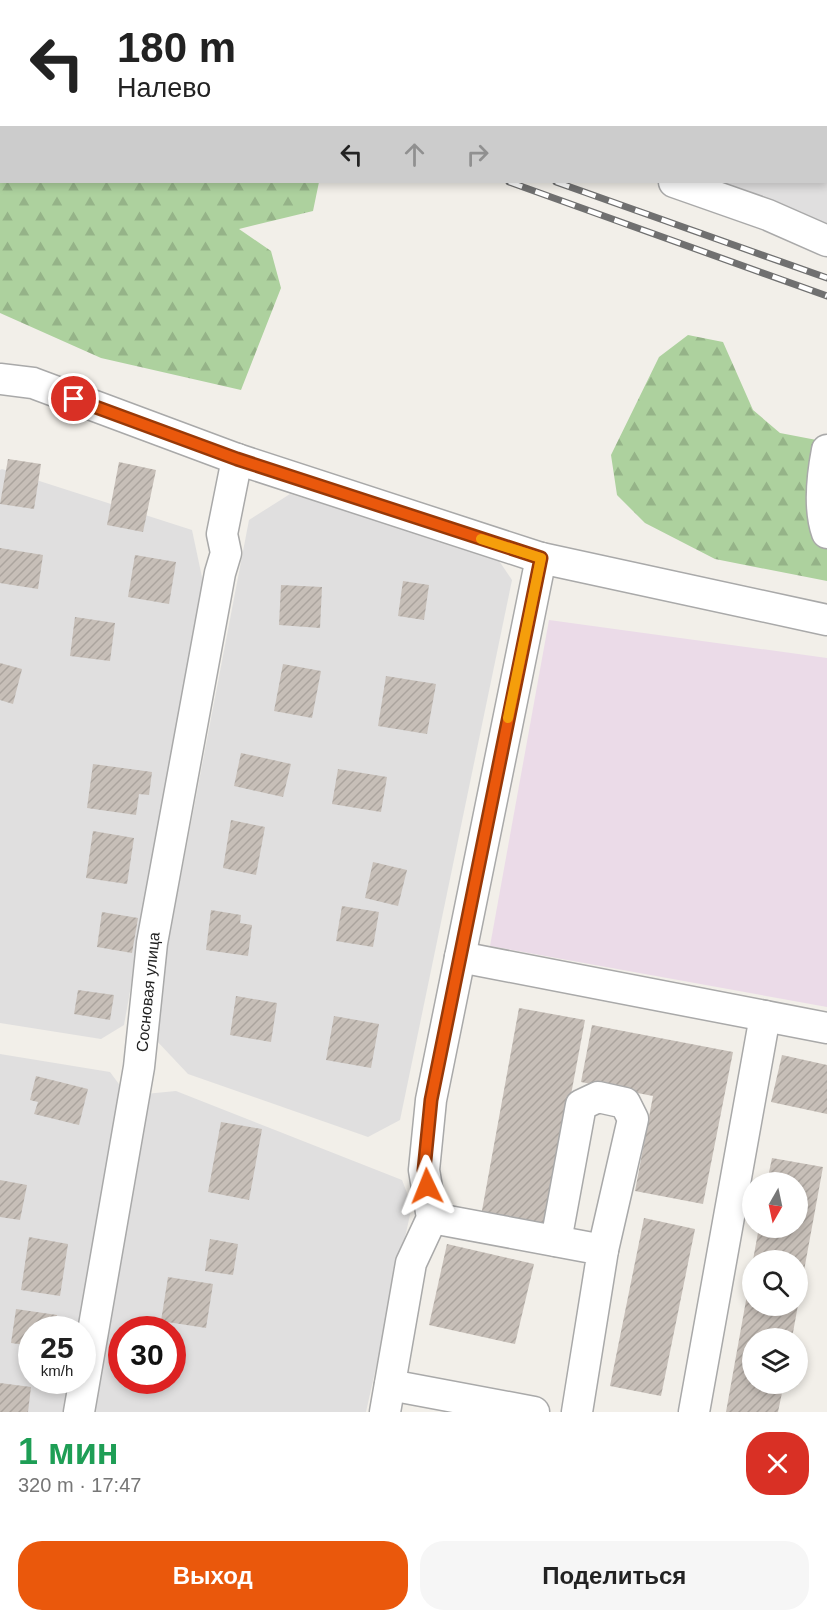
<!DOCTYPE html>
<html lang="ru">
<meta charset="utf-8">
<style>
body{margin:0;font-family:Arial,sans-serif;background:#f6f6f6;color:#222;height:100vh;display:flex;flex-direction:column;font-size:22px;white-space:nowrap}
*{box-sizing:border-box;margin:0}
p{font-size:20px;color:#767676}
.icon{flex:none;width:33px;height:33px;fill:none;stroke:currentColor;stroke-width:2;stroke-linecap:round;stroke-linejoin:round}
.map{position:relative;height:1412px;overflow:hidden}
.panel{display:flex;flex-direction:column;background:#fff;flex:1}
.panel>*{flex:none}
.top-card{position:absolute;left:0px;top:0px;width:828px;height:183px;box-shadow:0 3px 9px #0003;background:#fff;color:#222;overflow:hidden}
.needle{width:39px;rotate:189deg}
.controls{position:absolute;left:742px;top:1172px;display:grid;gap:12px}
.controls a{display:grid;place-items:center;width:66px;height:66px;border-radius:50%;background:#fff;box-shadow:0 3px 9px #0003;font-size:30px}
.speed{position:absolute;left:18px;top:1316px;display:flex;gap:12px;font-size:30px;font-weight:700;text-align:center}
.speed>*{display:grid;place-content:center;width:78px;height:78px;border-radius:50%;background:#fff;box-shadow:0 3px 9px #0003;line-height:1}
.speed small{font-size:15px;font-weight:400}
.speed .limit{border:9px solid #d22;background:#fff;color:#111}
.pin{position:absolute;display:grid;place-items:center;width:51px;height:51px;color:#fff;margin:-26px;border:3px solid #fff;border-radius:50%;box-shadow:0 2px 6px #0007}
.me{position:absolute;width:66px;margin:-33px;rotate:358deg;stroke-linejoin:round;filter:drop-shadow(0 0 4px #0008)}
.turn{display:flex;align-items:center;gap:21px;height:126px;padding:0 18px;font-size:27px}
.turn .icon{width:78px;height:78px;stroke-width:2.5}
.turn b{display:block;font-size:42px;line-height:51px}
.lanes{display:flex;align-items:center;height:57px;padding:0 18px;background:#0003;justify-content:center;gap:30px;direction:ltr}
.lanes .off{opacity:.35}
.round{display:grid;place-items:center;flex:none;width:63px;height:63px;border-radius:24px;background:#f6f6f6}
.head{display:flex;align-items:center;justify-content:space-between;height:102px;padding:0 18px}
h1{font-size:36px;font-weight:700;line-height:45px;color:#1e9e55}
.primary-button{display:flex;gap:12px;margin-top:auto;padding:12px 18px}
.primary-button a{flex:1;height:69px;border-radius:24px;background:#ea580c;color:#fff;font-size:24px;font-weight:700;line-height:69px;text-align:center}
.primary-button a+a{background:#f6f6f6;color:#222}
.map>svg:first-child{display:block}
.residential{fill:#e0dfdf;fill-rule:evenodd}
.industrial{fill:#ebdbe8}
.forest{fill:url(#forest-firs)}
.building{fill:url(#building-hatch)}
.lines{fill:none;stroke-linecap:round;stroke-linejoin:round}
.minor-casing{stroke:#a9a9a9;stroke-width:33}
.minor{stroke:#fff;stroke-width:30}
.rail-casing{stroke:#707070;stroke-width:7}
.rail{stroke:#fff;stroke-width:4.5;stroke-dasharray:14;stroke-linecap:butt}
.route-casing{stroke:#983908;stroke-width:15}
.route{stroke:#ea580c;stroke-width:10}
.slow{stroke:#f59e0b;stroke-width:10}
.labels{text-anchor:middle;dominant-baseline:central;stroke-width:6;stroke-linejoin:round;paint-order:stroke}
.street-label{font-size:16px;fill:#222;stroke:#fff}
</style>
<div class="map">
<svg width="827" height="1412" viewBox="0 0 827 1412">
<defs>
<pattern id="forest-firs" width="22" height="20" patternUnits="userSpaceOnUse" patternTransform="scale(1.5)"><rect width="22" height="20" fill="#add19e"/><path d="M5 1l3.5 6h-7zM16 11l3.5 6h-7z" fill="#95b388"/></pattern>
<pattern id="building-hatch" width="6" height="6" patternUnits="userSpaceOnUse" patternTransform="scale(1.5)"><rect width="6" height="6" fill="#c7bfb8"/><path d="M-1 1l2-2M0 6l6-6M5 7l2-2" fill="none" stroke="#aba49e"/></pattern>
</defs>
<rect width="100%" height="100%" fill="#f2efe9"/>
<g class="residential">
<polygon points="423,0 827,0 827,224 715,182 826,182 826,2"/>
<polygon points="2,469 192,530 203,582 124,1025 101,1039 0,1023 0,470"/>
<polygon points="290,494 495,555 512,580 400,1120 368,1137 188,1074 155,1039 168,943 249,520"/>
<polygon points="0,1054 110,1072 124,1091 82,1329 32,1329 32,1380 75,1380 69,1412 0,1412"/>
<path d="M176,1091L402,1180L412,1206L366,1412H89L145,1094ZM122,1329H172V1380H122Z"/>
</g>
<polygon class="industrial" points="549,620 827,658 827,1007 490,946"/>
<g class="forest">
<polygon points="0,67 2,182 319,182 313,211 239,229 271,251 281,288 241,390 101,358 0,313"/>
<polygon points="688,335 723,342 753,410 780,433 827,442 827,581 715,559 645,523 617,495 611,455 659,357"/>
</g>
<g class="building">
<polygon points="8,459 41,464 34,509 0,504"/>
<polygon points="119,462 156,470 143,532 107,525"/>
<polygon points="0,548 43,555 38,589 0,583"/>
<polygon points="135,555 176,562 169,604 128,597"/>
<polygon points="403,581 429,585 424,620 398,616"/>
<polygon points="281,585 322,587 320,628 279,625"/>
<polygon points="75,617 115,623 110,661 70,656"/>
<polygon points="0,663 22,669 13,704 0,700"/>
<polygon points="283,664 321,671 312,718 274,711"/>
<polygon points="386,676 436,684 427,734 378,726"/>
<polygon points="241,753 291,764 283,797 234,786"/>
<polygon points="93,764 152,772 149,795 139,794 136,815 87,808"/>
<polygon points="338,769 387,777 381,812 332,804"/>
<polygon points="231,820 265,827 256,875 223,868"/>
<polygon points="93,831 134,838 127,884 86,878"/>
<polygon points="373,862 407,870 398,906 365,898"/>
<polygon points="342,906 379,912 373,947 336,941"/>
<polygon points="211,910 241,915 240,923 252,925 248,956 206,950"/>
<polygon points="102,912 138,918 132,953 97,947"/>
<polygon points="78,990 114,995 110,1020 74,1014"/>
<polygon points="236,996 277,1003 271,1042 230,1035"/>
<polygon points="519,1008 585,1020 546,1228 481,1216"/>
<polygon points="334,1016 379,1024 371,1068 326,1060"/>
<polygon points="592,1025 733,1052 703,1204 635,1191 653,1096 581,1082"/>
<polygon points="782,1055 827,1065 827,1114 771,1102"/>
<polygon points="36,1076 88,1089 79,1125 34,1114 38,1102 30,1100"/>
<polygon points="221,1122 262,1129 249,1200 208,1192"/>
<polygon points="772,1158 823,1167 799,1298 798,1260 753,1260 759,1227 798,1227 798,1182 767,1182"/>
<polygon points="0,1180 27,1185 20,1220 0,1217"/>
<polygon points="644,1218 695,1229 661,1396 610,1386"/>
<polygon points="29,1237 68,1244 60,1296 21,1290"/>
<polygon points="210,1239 238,1244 233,1275 205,1271"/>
<polygon points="447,1244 534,1264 515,1344 429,1325"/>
<polygon points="752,1267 753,1305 798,1305 792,1338 753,1338 753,1383 784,1383 778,1412 726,1412"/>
<polygon points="168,1277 213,1284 206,1328 161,1321"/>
<polygon points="16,1309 57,1315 55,1329 32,1329 32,1346 11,1343"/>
<polygon points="0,1383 31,1387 28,1412 0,1412"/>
</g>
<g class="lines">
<defs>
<g id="minor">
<polyline points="407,0 407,2"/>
<polyline points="674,182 768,215 827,241"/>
<polyline points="0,379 33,383 237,459 541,558 827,620"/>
<path d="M827,450C822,476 818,508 827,533"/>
<polyline points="460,957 827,1028"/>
<polyline points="432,1218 603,1250 577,1412"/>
<polyline points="556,1241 581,1105 598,1097 625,1103 633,1119 603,1250"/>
<polyline points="390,1385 534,1412"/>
<polyline points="79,1412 139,1067 152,943 220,573 226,553 222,534 237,459"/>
<polyline points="385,1412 411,1263 432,1218 424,1170 431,1100 541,558"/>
<polyline points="694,1412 765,1016"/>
</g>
</defs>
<use href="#minor" class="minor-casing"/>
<use href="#minor" class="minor"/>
<defs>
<g id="rail">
<polyline points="3,0 7,2"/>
<polyline points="47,0 51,2"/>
<polyline points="509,182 827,296"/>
<polyline points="556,182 827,278"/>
</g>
</defs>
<use href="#rail" class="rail-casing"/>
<use href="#rail" class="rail"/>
</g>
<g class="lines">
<defs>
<polyline id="route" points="74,399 237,459 541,558 431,1100 424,1170 427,1186"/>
</defs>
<use href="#route" class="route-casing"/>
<use href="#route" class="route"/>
<polyline class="slow" points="481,539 541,558 508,718"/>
</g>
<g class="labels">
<g class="street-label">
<text transform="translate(148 992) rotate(-84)">Сосновая улица</text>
</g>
</g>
</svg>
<div class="controls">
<a><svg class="needle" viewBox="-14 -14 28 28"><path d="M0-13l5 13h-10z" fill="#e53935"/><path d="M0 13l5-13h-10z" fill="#767676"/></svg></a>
<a><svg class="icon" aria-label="search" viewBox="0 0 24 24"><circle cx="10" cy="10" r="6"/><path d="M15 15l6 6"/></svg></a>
<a><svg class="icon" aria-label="layers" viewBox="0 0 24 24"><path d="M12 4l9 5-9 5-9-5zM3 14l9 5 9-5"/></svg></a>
</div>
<div class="speed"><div>25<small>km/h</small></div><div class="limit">30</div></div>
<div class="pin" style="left:74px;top:399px;background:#d93025"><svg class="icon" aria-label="arrive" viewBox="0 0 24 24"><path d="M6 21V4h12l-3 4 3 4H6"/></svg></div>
<svg class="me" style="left:427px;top:1186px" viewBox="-20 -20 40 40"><path d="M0-17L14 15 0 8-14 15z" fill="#ea580c" stroke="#fff" stroke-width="4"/></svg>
<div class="top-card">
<div class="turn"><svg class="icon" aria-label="left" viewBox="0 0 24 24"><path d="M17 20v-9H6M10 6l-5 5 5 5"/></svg><div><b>180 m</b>Налево</div></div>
<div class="lanes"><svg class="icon" aria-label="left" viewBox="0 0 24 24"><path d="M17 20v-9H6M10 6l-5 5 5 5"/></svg><svg class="icon off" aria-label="ahead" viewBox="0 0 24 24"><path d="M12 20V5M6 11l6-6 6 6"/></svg><svg class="icon off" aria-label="right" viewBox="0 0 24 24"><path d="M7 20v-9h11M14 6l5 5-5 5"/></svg></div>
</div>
</div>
<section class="panel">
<div class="head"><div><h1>1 мин</h1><p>320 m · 17:47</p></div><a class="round" style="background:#d93025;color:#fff"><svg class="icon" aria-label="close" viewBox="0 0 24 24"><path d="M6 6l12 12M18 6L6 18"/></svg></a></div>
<div class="primary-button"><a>Выход</a><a>Поделиться</a></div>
</section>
